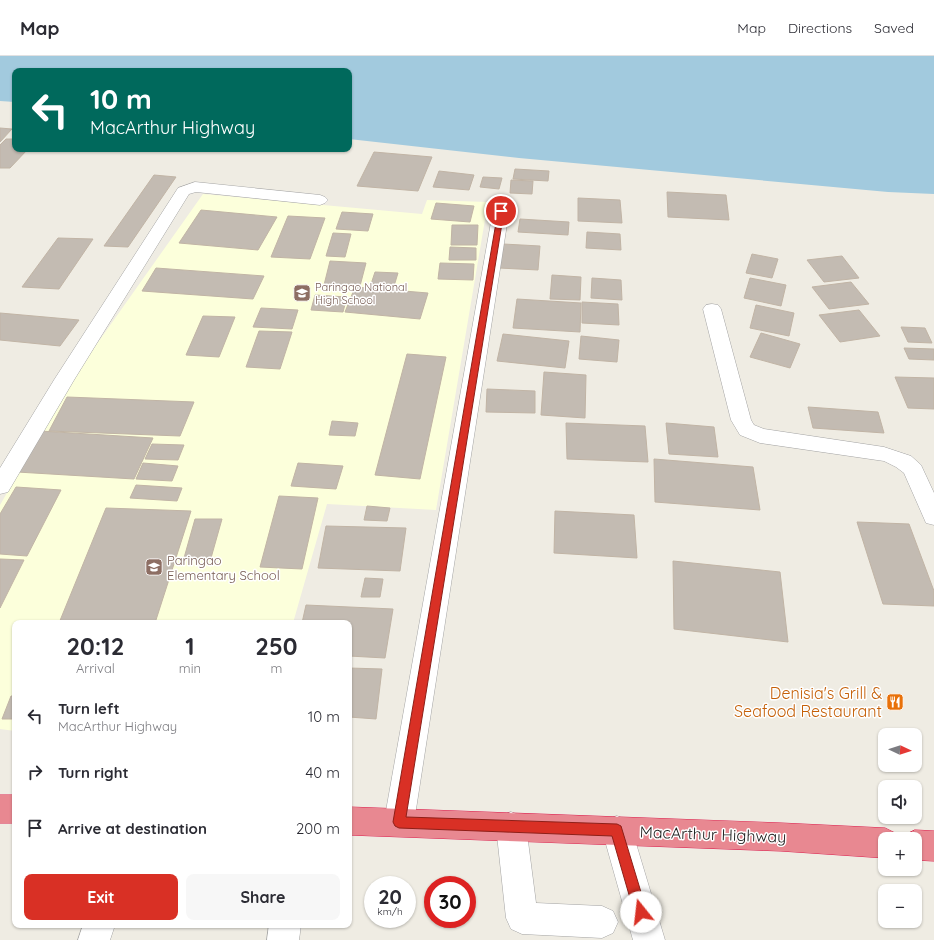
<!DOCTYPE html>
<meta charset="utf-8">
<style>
body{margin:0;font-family:Quicksand,sans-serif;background:#f7f7f7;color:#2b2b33;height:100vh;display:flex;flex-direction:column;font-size:15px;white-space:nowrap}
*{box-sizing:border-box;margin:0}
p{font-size:13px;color:#7c7c81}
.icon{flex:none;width:22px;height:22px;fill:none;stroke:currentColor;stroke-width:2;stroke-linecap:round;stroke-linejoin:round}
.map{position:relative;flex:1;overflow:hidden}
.drawer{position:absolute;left:12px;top:564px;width:340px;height:308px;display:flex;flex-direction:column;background:#fff;border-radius:8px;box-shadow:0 1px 3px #0004}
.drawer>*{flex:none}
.guide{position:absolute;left:12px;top:12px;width:340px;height:84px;border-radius:8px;box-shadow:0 1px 3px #0004;background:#00695c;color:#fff;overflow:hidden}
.needle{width:26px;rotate:94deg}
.buttons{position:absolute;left:878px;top:672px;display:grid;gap:8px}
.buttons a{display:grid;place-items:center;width:44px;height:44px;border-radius:8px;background:#fff;box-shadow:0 1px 3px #0004;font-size:20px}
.speed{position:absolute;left:364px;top:820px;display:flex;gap:8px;font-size:20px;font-weight:700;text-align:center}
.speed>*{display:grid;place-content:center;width:52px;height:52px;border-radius:50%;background:#fff;box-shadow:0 1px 3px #0004;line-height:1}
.speed small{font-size:10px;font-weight:400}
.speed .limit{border:6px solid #d22;background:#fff;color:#111}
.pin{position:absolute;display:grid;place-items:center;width:34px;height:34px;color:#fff;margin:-17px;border:2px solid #fff;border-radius:50%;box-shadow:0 1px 4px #0007}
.me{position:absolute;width:44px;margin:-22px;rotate:344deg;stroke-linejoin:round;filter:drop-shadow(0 0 3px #0008)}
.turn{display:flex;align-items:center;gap:14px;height:84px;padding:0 12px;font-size:18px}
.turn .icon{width:52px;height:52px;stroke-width:2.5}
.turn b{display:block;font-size:28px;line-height:34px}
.eta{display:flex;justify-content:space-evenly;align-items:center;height:68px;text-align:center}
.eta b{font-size:24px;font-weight:800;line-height:28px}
.button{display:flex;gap:8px;margin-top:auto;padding:8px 12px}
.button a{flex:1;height:46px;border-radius:8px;background:#d93025;color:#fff;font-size:16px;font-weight:800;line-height:46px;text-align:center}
.button a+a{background:#f7f7f7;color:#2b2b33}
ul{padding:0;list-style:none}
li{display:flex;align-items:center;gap:12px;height:56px;padding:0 12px}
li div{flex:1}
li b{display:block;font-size:15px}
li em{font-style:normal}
header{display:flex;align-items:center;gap:24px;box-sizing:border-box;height:56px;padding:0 20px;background:#fff;border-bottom:1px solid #e1e1e2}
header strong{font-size:19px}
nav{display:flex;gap:22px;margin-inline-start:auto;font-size:14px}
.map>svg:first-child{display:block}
.education{fill:#fcffdb}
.water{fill:#a2cade}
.building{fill:#c3bbb2;stroke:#c1b4a5}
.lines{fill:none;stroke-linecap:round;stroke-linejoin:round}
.minor-casing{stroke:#a4a4a4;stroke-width:1}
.highway-casing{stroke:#dc204f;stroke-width:1}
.minor{fill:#fff;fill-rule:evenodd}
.highway{fill:#e88891;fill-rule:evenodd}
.route{fill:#d93025;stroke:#8d1f18}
.labels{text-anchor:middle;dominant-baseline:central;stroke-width:3;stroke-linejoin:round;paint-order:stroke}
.far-education-label{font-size:11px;fill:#785e54;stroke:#fff;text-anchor:start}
.education-label{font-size:13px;fill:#785e54;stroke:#fff;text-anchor:start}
.near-food-label{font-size:16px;fill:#c56008;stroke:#fff;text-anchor:end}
.near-street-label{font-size:16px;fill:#1d1d1d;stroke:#fff}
</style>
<header>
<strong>Map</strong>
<nav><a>Map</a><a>Directions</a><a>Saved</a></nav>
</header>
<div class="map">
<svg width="934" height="884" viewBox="0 0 934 884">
<rect width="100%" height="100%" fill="#efece3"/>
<polygon class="education" points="203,138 422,158 427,144 488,146 436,454 327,448 293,567 15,567 15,675 0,673 0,449 77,316"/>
<polygon class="water" points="0,0 934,0 934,138 888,136 519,102 349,83 349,15 15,15 15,46 0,45"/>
<g class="building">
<polygon points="0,72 12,73 0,86"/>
<polygon points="6,83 15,83 15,93 28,93 10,112 0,112 0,89"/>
<polygon points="374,96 432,101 418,135 357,130"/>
<polygon points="515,113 549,115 548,125 513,123"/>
<polygon points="439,115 474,119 469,134 433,131"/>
<polygon points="154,119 176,121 128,191 104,190"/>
<polygon points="483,121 502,122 499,133 480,131"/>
<polygon points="511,124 533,125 532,138 510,137"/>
<polygon points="667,136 726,139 729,164 668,161"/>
<polygon points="578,142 620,144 622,167 578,165"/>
<polygon points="436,147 474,150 470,166 431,163"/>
<polygon points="201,154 277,161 258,194 179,187"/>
<polygon points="342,156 373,158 368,175 336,173"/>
<polygon points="288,160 325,162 310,203 271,201"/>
<polygon points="520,163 569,166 568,179 518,176"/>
<polygon points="452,169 478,169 477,189 451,189"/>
<polygon points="587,176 620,178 621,194 586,192"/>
<polygon points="333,177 351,178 345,201 326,200"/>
<polygon points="58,182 93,183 59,233 22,231"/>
<polygon points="503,188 540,190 538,214 499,212"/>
<polygon points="450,191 476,192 476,204 449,204"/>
<polygon points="752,198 778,203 772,222 746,217"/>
<polygon points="842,200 859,222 824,226 807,204"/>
<polygon points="330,205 366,207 360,230 324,229"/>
<polygon points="440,207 474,208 473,224 438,223"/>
<polygon points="156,212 264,220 253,243 142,235"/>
<polygon points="375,216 398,217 394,230 371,228"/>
<polygon points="552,219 581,221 580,244 550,243"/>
<polygon points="592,222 621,224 622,244 591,242"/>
<polygon points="750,222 786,229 781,250 744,242"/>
<polygon points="851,226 869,248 829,253 812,231"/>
<polygon points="355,231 428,237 420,263 345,256"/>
<polygon points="315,239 347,241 343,256 311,254"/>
<polygon points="517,243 581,247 580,276 513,272"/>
<polygon points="582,246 618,248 619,269 582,267"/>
<polygon points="756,249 794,257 789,280 750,272"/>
<polygon points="261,252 298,254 292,273 253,271"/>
<polygon points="859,254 880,280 840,286 819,259"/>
<polygon points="0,257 79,264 60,290 0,284"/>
<polygon points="203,260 235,261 219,301 186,299"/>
<polygon points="901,271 925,272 932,287 908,286"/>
<polygon points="259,275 292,276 280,313 246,311"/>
<polygon points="761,277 800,288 790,312 750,301"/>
<polygon points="503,278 569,285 565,312 497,305"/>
<polygon points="581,280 619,284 617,306 579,303"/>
<polygon points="904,292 934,293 934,304 909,303"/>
<polygon points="407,298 446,301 420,423 375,419"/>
<polygon points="544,316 586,319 585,362 541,359"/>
<polygon points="895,321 934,322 934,353 908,352"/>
<polygon points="487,333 535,335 535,357 486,356"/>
<polygon points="67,341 194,346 180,380 49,375"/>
<polygon points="808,351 878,356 884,377 813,372"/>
<polygon points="332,365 358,367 355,380 329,379"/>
<polygon points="566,367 645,370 648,406 567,403"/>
<polygon points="666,367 714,371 718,401 669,398"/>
<polygon points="40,375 153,382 134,423 17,416"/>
<polygon points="152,388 184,389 178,404 145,403"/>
<polygon points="654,403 753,411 760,454 655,446"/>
<polygon points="143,407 178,410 172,425 136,423"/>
<polygon points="298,407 343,410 336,433 291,430"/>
<polygon points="136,429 182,432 177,445 130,442"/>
<polygon points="16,431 61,434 27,500 0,498 0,458"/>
<polygon points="279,440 318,442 302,513 260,511"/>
<polygon points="367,450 390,452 387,465 364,464"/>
<polygon points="106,452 191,455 155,567 59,567"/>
<polygon points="555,455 634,459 637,502 554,497"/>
<polygon points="195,463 222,463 211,502 184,502"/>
<polygon points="857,466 909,468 934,535 934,550 883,548"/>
<polygon points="326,470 406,472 400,515 318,512"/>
<polygon points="0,503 24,504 0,552"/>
<polygon points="673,505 780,516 788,586 674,573"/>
<polygon points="365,522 383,523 380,541 361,541"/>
<polygon points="306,549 393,553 385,602 349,600 349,567 302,567"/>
<polygon points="349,612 382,613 376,663 349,661"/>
<polygon points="11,640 15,640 15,663 2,663"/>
</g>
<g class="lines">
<defs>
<g id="minor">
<polygon points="195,126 320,139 325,141 328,144 325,147 320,149 196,136 189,138 74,324 8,436 0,438 0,412 54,324 178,132"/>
<polygon points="501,150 507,152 509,155 414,766 409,776 399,780 389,776 384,766 493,155 495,152"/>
<polygon points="712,248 718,249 721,253 751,364 754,369 764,373 884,391 911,400 921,409 934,437 934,469 926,467 904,417 896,411 884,405 760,387 740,379 731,364 703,253 706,249"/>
<polygon points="511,756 521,760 526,770 536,847 602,850 613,855 618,866 613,877 602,882 522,878 511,873 506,862 496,770 501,760"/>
<polygon points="617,760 627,764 632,774 665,884 633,884 602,774 607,764"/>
<polygon points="83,869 115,869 110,884 78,884"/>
<polygon points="269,869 301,869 299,884 267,884"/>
</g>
<g id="highway">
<rect x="0" y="739" width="15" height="28"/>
<polygon points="349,751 781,767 885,772 895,777 898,783 885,783 885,802 781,795 349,779"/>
<polygon points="915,774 934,775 934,805 915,804 915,783 903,783 905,779"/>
</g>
</defs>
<use href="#minor" class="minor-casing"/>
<use href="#highway" class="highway-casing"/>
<use href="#minor" class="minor"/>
<use href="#highway" class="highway"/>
</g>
<polygon class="route" points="501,153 504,155 406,761 617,768 621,770 647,856 645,861 641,863 636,861 634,856 612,780 399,772 395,770 393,766 498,155"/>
<defs>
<symbol id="school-square" viewBox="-11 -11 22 22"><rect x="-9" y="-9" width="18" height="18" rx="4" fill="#8d6e63" stroke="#fff"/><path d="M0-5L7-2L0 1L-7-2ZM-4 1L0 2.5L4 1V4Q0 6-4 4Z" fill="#fff"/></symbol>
<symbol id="restaurant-square" viewBox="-11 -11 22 22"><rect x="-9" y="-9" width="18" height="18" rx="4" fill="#e8710a" stroke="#fff"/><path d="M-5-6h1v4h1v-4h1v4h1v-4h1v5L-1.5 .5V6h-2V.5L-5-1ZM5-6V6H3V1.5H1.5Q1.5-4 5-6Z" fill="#fff"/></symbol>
</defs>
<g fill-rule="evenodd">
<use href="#school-square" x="292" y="227" width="20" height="20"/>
<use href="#school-square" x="144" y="501" width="20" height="20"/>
<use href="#restaurant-square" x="885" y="636" width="20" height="20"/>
</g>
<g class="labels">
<g class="far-education-label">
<text x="315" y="231">Paringao National<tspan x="315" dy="13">High School</tspan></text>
</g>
<g class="education-label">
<text x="167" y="504">Paringao<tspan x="167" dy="15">Elementary School</tspan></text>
</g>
<g class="near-food-label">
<text x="882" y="637">Denisia's Grill &amp;<tspan x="882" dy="18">Seafood Restaurant</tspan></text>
</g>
<g class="near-street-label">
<text transform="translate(713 778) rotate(2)">MacArthur Highway</text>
</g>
</g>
</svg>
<div class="buttons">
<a><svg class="needle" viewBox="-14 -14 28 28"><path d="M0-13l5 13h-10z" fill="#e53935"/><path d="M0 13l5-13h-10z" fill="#7c7c81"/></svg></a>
<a><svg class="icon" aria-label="sound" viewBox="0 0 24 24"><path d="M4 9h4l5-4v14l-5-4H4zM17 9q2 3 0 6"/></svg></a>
<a>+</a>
<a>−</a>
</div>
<div class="speed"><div>20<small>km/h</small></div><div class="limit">30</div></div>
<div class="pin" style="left:501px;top:155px;background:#d93025"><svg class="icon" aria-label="arrive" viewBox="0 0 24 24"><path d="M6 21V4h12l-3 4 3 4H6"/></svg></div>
<svg class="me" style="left:641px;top:856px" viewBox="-20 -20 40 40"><circle r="19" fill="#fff"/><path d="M0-13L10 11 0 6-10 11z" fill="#d93025"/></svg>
<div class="guide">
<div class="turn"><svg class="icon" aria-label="left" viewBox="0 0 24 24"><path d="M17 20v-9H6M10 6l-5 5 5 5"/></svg><div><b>10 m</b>MacArthur Highway</div></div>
</div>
<section class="drawer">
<div class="eta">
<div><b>20:12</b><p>Arrival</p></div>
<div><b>1</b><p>min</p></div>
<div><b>250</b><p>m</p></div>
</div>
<ul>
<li><svg class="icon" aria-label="left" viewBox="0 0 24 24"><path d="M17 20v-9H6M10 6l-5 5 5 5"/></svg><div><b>Turn left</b><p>MacArthur Highway</p></div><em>10 m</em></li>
<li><svg class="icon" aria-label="right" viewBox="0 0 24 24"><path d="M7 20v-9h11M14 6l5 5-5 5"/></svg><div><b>Turn right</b></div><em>40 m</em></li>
<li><svg class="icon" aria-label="arrive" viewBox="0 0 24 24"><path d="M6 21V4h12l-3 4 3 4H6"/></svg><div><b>Arrive at destination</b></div><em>200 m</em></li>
</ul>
<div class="button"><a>Exit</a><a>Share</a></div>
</section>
</div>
